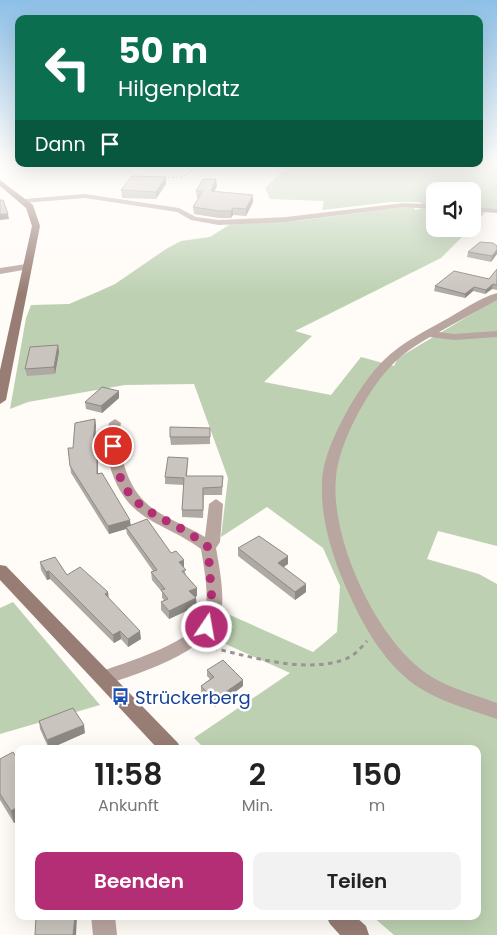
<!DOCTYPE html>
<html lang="de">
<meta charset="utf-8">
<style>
body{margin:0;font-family:Poppins,sans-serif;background:#f2f2f2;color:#222;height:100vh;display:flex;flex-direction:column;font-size:19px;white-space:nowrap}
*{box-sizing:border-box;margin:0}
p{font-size:16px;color:#767676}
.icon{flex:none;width:28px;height:28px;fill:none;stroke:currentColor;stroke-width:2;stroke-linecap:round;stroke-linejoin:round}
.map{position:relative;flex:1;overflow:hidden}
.sheet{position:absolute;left:15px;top:745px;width:466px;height:175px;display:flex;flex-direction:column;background:#fff;border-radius:10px;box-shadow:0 5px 20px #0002}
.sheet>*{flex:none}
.banner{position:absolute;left:15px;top:15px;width:468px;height:152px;border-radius:10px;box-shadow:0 5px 20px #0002;background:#0b6e4f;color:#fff;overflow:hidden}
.fabs{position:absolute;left:426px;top:182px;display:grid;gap:10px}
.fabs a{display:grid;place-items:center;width:55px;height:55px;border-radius:10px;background:#fff;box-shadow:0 5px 20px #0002;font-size:25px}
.pin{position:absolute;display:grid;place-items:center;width:42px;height:42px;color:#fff;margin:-21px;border:2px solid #fff;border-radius:50%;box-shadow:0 1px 5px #0007}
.me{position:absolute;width:55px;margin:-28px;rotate:12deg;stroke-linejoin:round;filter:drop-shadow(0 0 4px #0008)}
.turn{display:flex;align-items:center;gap:18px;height:105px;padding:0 20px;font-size:22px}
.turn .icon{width:65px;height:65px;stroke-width:2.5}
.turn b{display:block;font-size:35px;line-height:42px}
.then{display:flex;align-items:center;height:48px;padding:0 20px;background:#0003;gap:10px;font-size:19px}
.eta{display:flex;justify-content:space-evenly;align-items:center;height:85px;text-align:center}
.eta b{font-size:30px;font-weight:600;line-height:35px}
.cta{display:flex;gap:10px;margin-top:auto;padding:10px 20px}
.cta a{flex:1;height:58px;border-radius:10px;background:#b32e74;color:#fff;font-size:20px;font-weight:600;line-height:58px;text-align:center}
.cta a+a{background:#f2f2f2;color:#222}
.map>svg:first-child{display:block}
.green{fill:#bdd1b2}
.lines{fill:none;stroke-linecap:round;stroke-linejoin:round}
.path-far1{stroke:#989592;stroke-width:1;stroke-dasharray:2 2;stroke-linecap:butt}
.path{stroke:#989592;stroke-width:3;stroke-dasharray:4.5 4.5;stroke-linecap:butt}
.minor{fill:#b9a6a0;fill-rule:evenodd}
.tertiary{fill:#b9a6a0;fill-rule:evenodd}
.secondary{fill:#987d74;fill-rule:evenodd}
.wall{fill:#aea9a3}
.shaded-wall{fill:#8d8985}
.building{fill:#cac4be;stroke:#8d8985}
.route{stroke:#b32e74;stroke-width:9;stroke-dasharray:0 16.2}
.labels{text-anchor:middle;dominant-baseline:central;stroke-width:5;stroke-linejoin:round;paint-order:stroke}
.near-transit-label{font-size:18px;fill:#164399;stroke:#fff;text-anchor:start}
</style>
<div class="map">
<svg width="497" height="935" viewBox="0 0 497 935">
<rect width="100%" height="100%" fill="#fffbf7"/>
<g class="green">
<polygon points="479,163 497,163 497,210 488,209 473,226 472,191 435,191 435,229 470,229 441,258 295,331 312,336 264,382 331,395 361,357 394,366 398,358 497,299 497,546 438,531 427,559 479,574 497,584 497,935 394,935 372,916 478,916 478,749 205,749 194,738 290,673 208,636 230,615 313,652 337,632 340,586 323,548 267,507 221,537 228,478 194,384 125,385 28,402 10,409 26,318 31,305 69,304 95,293 115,284 166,249 181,241 210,237 232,223 297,221 403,207 412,206 415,210 424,208 420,202 391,202 322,210 324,201 270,199 265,188 285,169 236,164"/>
<polygon points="13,602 100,705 0,734 0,608"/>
</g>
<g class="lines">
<polyline class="path-far1" points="164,178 182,177 201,164"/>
<path class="path" d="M204,646C246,655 300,674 343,660C353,657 360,649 367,641"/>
<g class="minor">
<polygon points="85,194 179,208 196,217 219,220 286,217 404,203 435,205 435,209 404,207 286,222 219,225 191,220 177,212 85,198 24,203 20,201 24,199"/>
<polygon points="472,207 497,209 497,213 472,211"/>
<path d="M497,293V300L439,332L454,334L497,331V337L454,340L430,337C416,345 402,354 391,366C367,391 339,443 336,477C330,537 373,630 418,667C440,686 470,693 497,703V719C466,708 429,699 405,677C380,655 363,625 350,596C333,560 320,520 322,480C324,445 359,384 384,360C400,344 423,332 443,321C460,312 479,298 497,293Z"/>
<path d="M115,419L121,423C118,437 119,451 124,465C139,513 166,514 205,537L209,504L216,499L223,504L220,542L216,548C219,565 226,600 220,616C207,653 138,674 104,685L97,683L95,678L97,673C123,663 195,643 204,615C210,596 204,568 201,549C163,521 130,523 112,473C107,456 104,440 109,423Z"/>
<polygon points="91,916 115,916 117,935 93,935"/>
</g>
<polygon class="tertiary" points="26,264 29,265 29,269 0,274 0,268"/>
<g class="secondary">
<polygon points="0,180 33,205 40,226 6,400 0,404 0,370 32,226 26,208 0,186"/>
<polygon points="0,565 6,566 178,743 181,749 158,749 0,580"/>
<polygon points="326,916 355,916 366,926 369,935 340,935 330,924"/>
</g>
</g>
<g class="wall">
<polygon points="166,184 156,199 122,198 121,190"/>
<polygon points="217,186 214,192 253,195 253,202 246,216 233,215 231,218 219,218 194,214 193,207 199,198 197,198 196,191"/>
<polygon points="497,246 497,254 491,262 467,257 468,252"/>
<polygon points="497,269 497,290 492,289 485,294 473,291 465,298 434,291 435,286 489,279"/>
<polygon points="58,345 59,352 55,374 27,376 25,369"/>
<polygon points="119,391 119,398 102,413 86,409 85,402"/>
<polygon points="95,419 96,426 95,446 98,453 98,474 131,525 171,553 184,568 186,576 197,588 197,596 195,597 197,606 169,619 161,610 161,602 164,600 162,598 162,592 152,580 151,572 153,571 127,534 126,529 109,534 71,473 68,448 73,448"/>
<polygon points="210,428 210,444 171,445 170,437"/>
<polygon points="188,458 187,476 223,476 222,495 204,495 203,518 182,517 182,510 184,485 165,484 165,477"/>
<polygon points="238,548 288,564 284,567 306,592 295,600 238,556"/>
<polygon points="40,562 67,575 109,599 141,639 128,647 121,639 114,643 50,579 47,580 41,570"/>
<polygon points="207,670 243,680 243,686 215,707 201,692 201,686 210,679 207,676"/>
<polygon points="39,721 85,733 49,749 40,729"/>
<polygon points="0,759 19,761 19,820 14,823 0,800"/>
</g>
<g class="shaded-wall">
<polygon points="166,177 166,184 156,199 156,192"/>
<polygon points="216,179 217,186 211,198 211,191"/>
<polygon points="253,195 253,202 246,216 246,209"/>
<polygon points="233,208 233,215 231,218 231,211"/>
<polygon points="0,214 8,214 9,219 0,220"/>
<polygon points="497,250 497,254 491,262 492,256"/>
<polygon points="493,284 492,289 485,294 486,290"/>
<polygon points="474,287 473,291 465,298 465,294"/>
<polygon points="58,345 59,352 55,374 54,367"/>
<polygon points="119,391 119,398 102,413 101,406"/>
<polygon points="95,419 96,426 94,453 93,446"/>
<polygon points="97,446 98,453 98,482 97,474"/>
<polygon points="130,520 131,527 126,527 126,529 109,534 108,526"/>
<polygon points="288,556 288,564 278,570 278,563"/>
<polygon points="184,560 184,568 179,562"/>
<polygon points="49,571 50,579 47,580 46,572"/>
<polygon points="306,584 306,592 295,600 295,592"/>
<polygon points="197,588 197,596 190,599 189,591"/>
<polygon points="108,592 109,600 105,594"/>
<polygon points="196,598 197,606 169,619 169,611"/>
<polygon points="120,631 121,639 114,643 113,635"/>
<polygon points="140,631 141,639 128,647 128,639"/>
<polygon points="243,680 243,686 215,707 214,700"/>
<polygon points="84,725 85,733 49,749 47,740"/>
<polygon points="19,806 19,820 14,823 11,811"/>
<polygon points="75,916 77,916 76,935 73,935"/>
</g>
<g class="building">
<polygon points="132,176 166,177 156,192 121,190"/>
<polygon points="203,179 216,179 211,191 253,195 246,209 233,208 231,211 219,211 193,207 203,191 196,191"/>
<polygon points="0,200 3,200 8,214 0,214"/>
<polygon points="480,242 493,243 497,246 497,250 492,256 468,252"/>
<polygon points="497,269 497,285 493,284 486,290 474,287 465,294 435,286 454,271 489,279"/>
<polygon points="58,345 54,367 25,369 30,347"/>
<polygon points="102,387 119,391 101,406 85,402"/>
<polygon points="95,419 93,446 97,446 97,474 102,473 130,520 108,526 70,466 68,448 73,448 75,423"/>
<polygon points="170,427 210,428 210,437 170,437"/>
<polygon points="168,457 188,458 186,476 223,476 222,487 203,488 203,510 182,510 184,478 165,477"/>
<polygon points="147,519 171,553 176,551 184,560 179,562 186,570 182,571 197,588 189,591 196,598 169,611 161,602 168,599 161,590 165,589 151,572 157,570 126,527"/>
<polygon points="259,536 288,556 278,563 306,584 295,592 238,548"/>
<polygon points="55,557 67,575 80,567 108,592 105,594 140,631 128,639 120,631 113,635 49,571 46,572 40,562"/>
<polygon points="223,660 243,680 214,700 201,686 214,677 207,670"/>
<polygon points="73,708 84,725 47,740 39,721"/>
<polygon points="13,752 19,761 19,806 11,811 0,794 0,759"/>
<polygon points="36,916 75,916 73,935 35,935"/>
</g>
<linearGradient id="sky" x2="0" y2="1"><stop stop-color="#8dc0e7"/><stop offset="0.55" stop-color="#fffdfb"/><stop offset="1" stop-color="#fffdfb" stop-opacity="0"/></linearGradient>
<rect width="497" height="294" fill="url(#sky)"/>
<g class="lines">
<path class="route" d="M113,446C121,519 165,510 208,547L213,616L207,627"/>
</g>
<defs>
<symbol id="bus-bare" viewBox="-9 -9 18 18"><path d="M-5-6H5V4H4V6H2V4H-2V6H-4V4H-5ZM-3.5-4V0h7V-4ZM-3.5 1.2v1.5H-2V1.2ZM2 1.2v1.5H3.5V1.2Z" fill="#1a4fb4" stroke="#fff" stroke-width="2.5" paint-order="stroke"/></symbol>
</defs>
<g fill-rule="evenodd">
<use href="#bus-bare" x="108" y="684" width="25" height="25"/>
</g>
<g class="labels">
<g class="near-transit-label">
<text x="135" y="697">Strückerberg</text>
</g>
</g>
</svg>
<div class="fabs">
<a><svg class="icon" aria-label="sound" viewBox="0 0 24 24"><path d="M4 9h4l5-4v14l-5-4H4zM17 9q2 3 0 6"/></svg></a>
</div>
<div class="pin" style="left:113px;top:446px;background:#d93025"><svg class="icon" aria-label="arrive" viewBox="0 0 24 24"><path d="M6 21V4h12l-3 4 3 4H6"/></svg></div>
<svg class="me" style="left:207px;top:627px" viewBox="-20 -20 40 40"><circle r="17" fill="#b32e74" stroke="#fff" stroke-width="3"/><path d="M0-11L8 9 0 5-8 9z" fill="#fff"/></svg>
<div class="banner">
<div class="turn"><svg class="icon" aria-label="left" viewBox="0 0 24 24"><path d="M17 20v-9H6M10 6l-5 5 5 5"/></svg><div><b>50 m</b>Hilgenplatz</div></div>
<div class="then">Dann<svg class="icon" aria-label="arrive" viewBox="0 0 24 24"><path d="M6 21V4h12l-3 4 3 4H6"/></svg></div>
</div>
<section class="sheet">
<div class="eta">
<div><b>11:58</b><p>Ankunft</p></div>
<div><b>2</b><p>Min.</p></div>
<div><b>150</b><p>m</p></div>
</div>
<div class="cta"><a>Beenden</a><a>Teilen</a></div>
</section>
</div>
